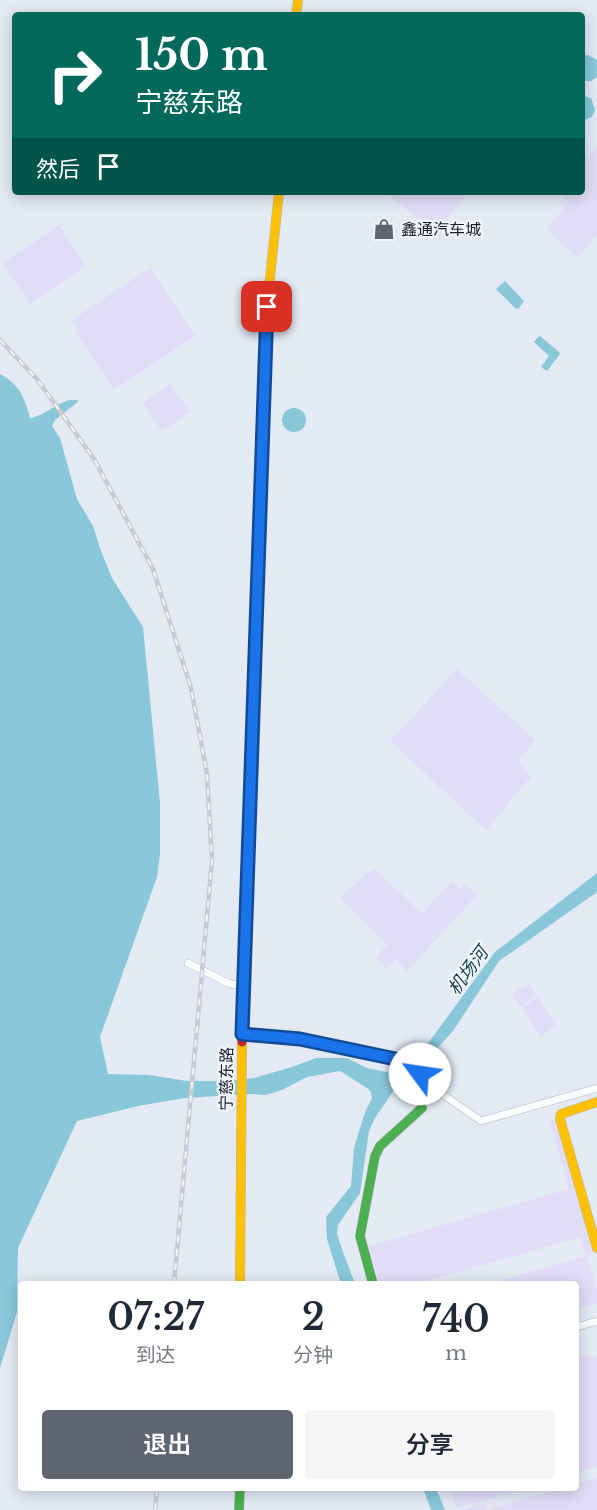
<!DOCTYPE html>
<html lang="zh">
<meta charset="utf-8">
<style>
body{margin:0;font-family:"Libre Baskerville","Noto Sans SC",serif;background:#f6f6f7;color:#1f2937;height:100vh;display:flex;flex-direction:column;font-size:22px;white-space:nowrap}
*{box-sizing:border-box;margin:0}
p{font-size:20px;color:#747a83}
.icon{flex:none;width:33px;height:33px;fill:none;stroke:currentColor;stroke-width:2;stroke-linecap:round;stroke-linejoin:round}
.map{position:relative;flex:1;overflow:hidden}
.drawer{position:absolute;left:18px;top:1281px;width:561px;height:210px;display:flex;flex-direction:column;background:#fff;border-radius:6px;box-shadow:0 3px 15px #0003}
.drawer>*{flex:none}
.hud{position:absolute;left:12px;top:12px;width:573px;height:183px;border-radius:6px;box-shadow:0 3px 15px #0003;background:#00695c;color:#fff;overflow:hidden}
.pin{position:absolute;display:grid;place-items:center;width:51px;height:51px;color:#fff;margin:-26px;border-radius:12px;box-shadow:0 3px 9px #0006}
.me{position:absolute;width:66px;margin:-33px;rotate:301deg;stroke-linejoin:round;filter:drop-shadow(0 0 4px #0008)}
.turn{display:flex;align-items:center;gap:21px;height:126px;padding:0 24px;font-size:27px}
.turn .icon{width:78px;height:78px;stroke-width:2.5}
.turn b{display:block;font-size:42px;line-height:51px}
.then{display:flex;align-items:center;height:57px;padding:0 24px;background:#0003;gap:12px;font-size:22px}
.eta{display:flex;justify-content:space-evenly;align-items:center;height:102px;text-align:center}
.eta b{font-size:36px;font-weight:600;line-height:42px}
.cta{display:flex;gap:12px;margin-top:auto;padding:12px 24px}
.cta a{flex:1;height:69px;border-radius:6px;background:#5e6570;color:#fff;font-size:24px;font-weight:600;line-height:69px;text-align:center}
.cta a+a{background:#f6f6f7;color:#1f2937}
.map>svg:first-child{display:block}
.green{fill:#e1ddf6}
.water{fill:#88c8d9}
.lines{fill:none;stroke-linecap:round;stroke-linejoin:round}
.street-casing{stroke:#b0b7c1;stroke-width:8}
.fast-casing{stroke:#b0b7c1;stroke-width:10}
.slow-casing{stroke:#b0b7c1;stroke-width:10}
.jam-casing{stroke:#b0b7c1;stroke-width:10}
.street{stroke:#fbfcfd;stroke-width:7}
.fast{stroke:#4caf50;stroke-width:9}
.slow{stroke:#ffc107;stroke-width:9}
.jam{stroke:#c62828;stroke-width:9}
.rail-casing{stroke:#c9cbcf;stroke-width:4.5}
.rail{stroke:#f1f5fc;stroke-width:2;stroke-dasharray:7;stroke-linecap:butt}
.route-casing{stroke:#114b97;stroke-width:15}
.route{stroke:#1a73e8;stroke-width:10}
.labels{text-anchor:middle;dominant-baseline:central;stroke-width:4.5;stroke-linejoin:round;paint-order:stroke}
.poi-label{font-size:16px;fill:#161e29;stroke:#f1f5fc;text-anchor:start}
.street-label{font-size:16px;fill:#161e29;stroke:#f1f5fc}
.water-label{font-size:18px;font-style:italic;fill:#153f48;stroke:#f1f5fc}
</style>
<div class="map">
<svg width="597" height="1510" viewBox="0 0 597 1510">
<rect width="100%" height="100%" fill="#e3eaf4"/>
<g class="green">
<polygon points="597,147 597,234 578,258 547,229 569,202 559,192 582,192 582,164"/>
<polygon points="385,192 469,192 441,225 441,238"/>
<polygon points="59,225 86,266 30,304 2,263"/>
<polygon points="150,268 195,336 114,390 75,332 78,329 72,320"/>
<polygon points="170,384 190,412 162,431 143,403"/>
<polygon points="457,669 535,740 518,762 531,777 486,830 390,741"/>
<polygon points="375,869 422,914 452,881 460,889 465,884 477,895 407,971 396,959 386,968 376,958 387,945 340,898 367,873"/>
<polygon points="529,984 537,995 520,1006 512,994"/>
<polygon points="538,997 556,1026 540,1036 522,1007"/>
<polygon points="549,1117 555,1121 556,1125 593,1254 587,1256 597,1290 597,1303 576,1309 576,1284 488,1284 586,1256 581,1237 416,1284 380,1284 369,1246 569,1189"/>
<polygon points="576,1354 597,1357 597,1467 576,1473"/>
<polygon points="597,1478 597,1510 459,1510 485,1503 487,1510 563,1488 576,1488 576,1484"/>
<polygon points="450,1488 526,1488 457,1508"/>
</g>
<g class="water">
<polygon points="588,55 597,60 597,77 591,81 582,81 582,56"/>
<polygon points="582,95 591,98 595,110 592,117 582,121"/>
<polygon points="505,281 524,301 519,308 516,309 496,289"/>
<polygon points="540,336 559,352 560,354 547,371 541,367 549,356 534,342 537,338"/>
<path d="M0,374C19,384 25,398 30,418C47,416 65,394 79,401L55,420L52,426L60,438L77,499L93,526L101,551L112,578L143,627L160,803V854L157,877L100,1037L108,1074L149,1075L187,1081H227L254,1078L292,1067L316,1058H347L367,1068L396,1074L399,1073L418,1057L495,952L597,873V892L499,961L453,1031L422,1065L396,1087L375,1118L369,1131L360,1193L338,1225L337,1234L342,1249L355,1284H341L327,1239L326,1217L351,1186L354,1148L365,1112L372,1098L371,1092L367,1088L340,1071L307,1077L282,1090L265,1095L251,1094L185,1098L138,1106L77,1121L18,1248L17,1312L0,1368Z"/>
<circle cx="294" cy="420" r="12"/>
<polygon points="423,1488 436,1488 445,1510 431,1510"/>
</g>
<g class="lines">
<defs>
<g id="street">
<polyline points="188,963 228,983 244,987"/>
<polyline points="445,1096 481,1121 597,1088"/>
<polyline points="576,1327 597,1321"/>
</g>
<g id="fast">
<polyline points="252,743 261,471"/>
<polyline points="373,1284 360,1236 375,1156 380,1146 422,1108"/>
<polyline points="239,1510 240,1488"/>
</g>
<g id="slow">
<polyline points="296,15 298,0"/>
<polyline points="261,471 267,307 279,192"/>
<polyline points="242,1034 300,1039 405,1061 420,1074"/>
<polyline points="597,1102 561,1114 560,1119 597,1248"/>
<polyline points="240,1284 242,1042"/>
</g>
<polyline id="jam" points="242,1042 252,743"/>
</defs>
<use href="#street" class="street-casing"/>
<use href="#fast" class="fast-casing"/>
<use href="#slow" class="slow-casing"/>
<use href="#jam" class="jam-casing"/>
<use href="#street" class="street"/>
<use href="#fast" class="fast"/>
<use href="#slow" class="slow"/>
<use href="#jam" class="jam"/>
<defs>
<g id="rail">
<polyline points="0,340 37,379 94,459 153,569 191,688 207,774 212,860 174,1284"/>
<polyline points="155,1510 157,1488"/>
</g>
</defs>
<use href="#rail" class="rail-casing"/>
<use href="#rail" class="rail"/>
</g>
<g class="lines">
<defs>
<polyline id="route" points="267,307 242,1034 300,1039 405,1061 420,1074"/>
</defs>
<use href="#route" class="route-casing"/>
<use href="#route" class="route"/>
</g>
<defs>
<symbol id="shop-bare" viewBox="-9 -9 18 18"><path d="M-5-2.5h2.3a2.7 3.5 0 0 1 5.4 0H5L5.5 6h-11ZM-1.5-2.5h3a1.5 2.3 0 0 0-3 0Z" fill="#5e6570" stroke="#f1f5fc" stroke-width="2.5" paint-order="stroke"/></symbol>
</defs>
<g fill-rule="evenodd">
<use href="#shop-bare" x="369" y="214" width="30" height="30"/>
</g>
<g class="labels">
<g class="poi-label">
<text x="401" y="229">鑫通汽车城</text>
</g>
<g class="street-label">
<text transform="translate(226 1079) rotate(-89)">宁慈东路</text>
</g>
<g class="water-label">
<text transform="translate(468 971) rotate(-54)">机场河</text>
</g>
</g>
</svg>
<div class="pin" style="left:267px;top:307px;background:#d93025"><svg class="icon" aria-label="arrive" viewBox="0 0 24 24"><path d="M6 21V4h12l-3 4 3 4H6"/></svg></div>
<svg class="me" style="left:420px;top:1074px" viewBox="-20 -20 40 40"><circle r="19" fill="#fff"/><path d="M0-13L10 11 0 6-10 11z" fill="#1a73e8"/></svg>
<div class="hud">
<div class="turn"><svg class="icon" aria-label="right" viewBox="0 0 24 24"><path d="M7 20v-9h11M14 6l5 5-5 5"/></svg><div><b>150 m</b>宁慈东路</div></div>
<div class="then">然后<svg class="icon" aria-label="arrive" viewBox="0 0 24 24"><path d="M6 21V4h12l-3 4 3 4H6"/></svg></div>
</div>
<section class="drawer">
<div class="eta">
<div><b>07:27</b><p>到达</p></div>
<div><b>2</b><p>分钟</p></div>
<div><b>740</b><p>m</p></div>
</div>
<div class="cta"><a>退出</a><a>分享</a></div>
</section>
</div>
